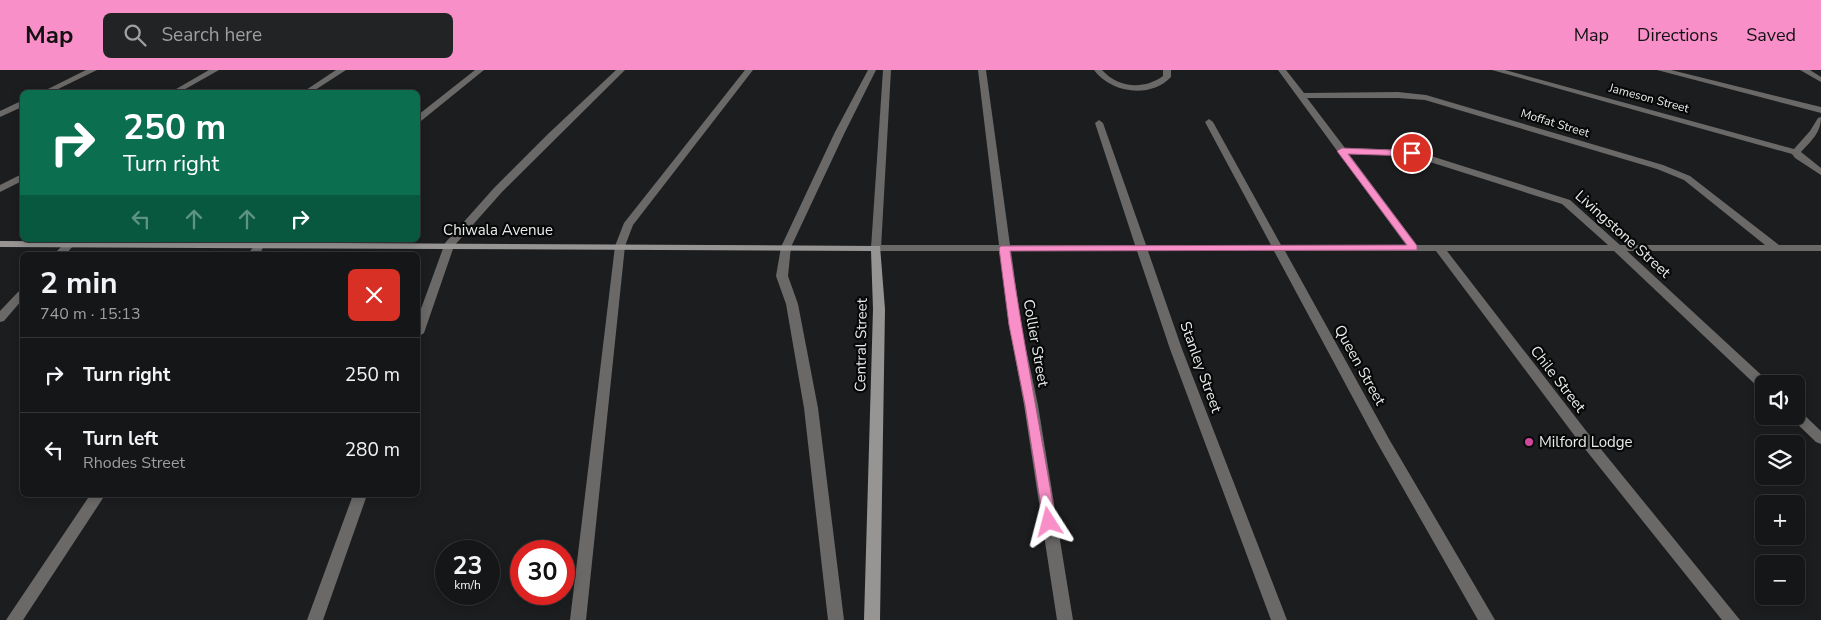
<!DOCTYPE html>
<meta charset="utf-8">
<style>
body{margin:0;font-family:"Nunito Sans",sans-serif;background:#222324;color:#f1f3f6;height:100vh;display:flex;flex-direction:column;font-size:19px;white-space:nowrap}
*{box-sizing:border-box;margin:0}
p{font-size:16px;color:#9d9fa1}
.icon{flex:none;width:28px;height:28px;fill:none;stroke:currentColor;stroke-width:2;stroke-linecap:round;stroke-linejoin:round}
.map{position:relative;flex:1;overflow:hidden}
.details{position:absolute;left:20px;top:182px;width:400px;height:245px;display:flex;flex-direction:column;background:#151617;border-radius:8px;box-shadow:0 2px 8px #0003,0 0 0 1px #343536}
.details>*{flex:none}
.hud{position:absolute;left:20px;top:20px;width:400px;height:152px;border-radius:8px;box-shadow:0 2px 8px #0003,0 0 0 1px #343536;background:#0b6e4f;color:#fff;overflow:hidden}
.buttons{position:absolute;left:1755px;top:305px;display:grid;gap:10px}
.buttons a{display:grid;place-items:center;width:50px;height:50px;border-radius:8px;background:#151617;box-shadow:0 2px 8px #0003,0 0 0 1px #343536;font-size:25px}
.speed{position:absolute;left:435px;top:470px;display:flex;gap:10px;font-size:25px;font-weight:700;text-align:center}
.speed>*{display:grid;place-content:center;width:65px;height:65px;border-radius:50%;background:#151617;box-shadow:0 2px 8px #0003,0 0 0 1px #343536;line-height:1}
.speed small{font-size:12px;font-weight:400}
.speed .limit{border:8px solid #d22;background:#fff;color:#111}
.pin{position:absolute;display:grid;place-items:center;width:42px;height:42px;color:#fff;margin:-21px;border:2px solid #fff;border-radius:50%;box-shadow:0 1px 5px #0007}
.me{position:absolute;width:55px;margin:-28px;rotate:351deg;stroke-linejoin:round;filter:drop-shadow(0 0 4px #0008)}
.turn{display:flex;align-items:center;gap:18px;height:105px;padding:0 20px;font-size:22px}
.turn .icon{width:65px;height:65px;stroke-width:2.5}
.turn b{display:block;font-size:35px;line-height:42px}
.lanes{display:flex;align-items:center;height:48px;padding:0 20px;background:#0003;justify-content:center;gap:25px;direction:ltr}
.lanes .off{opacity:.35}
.round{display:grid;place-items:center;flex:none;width:52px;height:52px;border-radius:8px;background:#222324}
.overview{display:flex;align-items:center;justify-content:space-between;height:85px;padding:0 20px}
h1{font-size:30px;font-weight:700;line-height:38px}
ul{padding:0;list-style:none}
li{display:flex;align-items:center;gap:15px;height:75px;padding:0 20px;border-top:1px solid #343536}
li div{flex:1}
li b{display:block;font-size:19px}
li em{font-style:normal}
header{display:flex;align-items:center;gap:30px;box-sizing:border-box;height:70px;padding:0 25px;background:#f98fc8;color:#111}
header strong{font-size:24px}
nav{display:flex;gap:28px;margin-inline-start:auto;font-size:18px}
.search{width:350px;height:45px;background:#222324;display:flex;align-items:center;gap:12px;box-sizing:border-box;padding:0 18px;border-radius:8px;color:#9d9fa1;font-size:19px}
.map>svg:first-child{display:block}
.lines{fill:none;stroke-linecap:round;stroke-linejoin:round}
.minor{fill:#6a6968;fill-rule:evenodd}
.tertiary{fill:#6a6968;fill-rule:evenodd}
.secondary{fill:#969593;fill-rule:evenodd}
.route{fill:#f98fc8;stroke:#a25d82}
.hotel-dot{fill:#d1479c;stroke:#070808;stroke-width:2}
.labels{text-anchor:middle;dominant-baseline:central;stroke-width:4.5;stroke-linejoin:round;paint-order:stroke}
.far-street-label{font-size:12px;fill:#eaebec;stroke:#070808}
.street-label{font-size:15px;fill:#eaebec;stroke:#070808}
.poi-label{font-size:15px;fill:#eaebec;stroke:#070808;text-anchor:start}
</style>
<header>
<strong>Map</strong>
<div class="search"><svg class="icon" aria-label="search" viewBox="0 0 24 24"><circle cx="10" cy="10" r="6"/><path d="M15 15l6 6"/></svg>Search here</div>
<nav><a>Map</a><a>Directions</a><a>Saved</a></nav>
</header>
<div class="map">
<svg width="1821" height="550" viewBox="0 0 1821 550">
<rect width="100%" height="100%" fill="#1c1d1f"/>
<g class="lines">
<g class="minor">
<polygon points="86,0 97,0 52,22 42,22"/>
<polygon points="209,0 219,0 180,22 171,22"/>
<polygon points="336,0 346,0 312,22 303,22"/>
<polygon points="475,0 484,0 421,51 418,52 418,45"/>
<polygon points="616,0 625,0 502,122 454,176 424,263 418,267 418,247 445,173 494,118 548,64"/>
<polygon points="745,0 753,0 633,155 625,176 586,550 570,550 615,176 624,153"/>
<polygon points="868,0 876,0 845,62 791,177 788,206 798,234 818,338 844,550 828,550 804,338 786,234 776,206 781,177 835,62"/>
<path d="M978,0H986L1010,175H1135L1095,53L1099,50L1103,53L1146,175H1271L1205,52L1209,49L1213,52L1281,175H1406L1278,0H1286L1304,23L1398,22L1426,25L1663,95L1690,106L1779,175H1821V181H1627L1769,312L1770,314H1764V319L1759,318L1614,181H1447L1587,362L1740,550H1722L1577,369L1436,181H1285L1389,369L1495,550H1478L1375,369L1274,181H1148L1182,279L1287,550H1271L1170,279L1137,181H1011L1021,255L1038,335L1073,550H1057L1024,335L1009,255L1000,181H876L871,178L876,175H999ZM1307,28H1398L1425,30L1657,99L1684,110L1765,175H1620L1570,130L1412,80L1345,78ZM1349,84L1411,86L1562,134L1608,175H1417Z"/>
<path d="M1094,0H1102C1118,18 1144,20 1163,6V0H1171V7C1150,29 1111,23 1094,0Z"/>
<path d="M1492,0H1505L1794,79L1810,61L1818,48L1821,47C1821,63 1811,71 1801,82L1821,98V105L1795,88L1792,84Z"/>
<polygon points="1657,0 1671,0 1821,37 1821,43"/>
<polygon points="1800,0 1810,0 1821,7 1821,12"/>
<polygon points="19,32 22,32 22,37 0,47 0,41"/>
<polygon points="22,104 22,111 0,122 0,115"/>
<polygon points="259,170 271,170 264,176 259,185 247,185"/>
<polygon points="1796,340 1801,342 1821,361 1821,374 1816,372 1791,348 1790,346 1796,346"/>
<polygon points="90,425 105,425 23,550 6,550"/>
<polygon points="353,425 367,425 323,550 307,550"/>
</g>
<g class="tertiary">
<polygon points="883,0 891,0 881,178 876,181 871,178"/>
<polygon points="69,172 74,175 65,185 53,185 65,173"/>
<polygon points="22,220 22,230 4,251 0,252 0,241 18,222"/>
</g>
<polygon class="secondary" points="0,171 880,176 885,239 880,550 864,550 873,239 871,181 0,177"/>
</g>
<path class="route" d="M1342,78L1415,81V85L1412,86L1348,84L1417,176V180L1010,181C1023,272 1041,362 1056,452L1054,456L1049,458L1044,456L1025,335L1009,255L999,178L1001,176L1407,175L1337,81Z"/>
<circle class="hotel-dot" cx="1529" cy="372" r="5"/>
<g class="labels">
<g class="far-street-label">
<text transform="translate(1649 28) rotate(15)">Jameson Street</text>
<text transform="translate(1555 53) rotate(17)">Moffat Street</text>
</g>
<g class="street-label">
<text x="498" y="160">Chiwala Avenue</text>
<text transform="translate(1623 164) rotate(42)">Livingstone Street</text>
<text transform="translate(1036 273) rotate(80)">Collier Street</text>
<text transform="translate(861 275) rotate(-89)">Central Street</text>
<text transform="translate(1360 295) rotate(61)">Queen Street</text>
<text transform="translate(1201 297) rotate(70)">Stanley Street</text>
<text transform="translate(1558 309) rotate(52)">Chile Street</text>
</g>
<g class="poi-label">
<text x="1539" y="372">Milford Lodge</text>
</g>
</g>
</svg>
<div class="buttons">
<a><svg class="icon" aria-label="sound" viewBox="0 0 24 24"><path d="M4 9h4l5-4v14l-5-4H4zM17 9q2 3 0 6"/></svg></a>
<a><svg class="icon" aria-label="layers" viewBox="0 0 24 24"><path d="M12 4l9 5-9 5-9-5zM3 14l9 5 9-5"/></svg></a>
<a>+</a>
<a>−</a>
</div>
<div class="speed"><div>23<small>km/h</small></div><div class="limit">30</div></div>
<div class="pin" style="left:1412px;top:83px;background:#d93025"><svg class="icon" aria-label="arrive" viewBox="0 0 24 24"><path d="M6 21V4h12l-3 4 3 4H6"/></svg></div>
<svg class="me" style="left:1049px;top:452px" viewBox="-20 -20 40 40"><path d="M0-17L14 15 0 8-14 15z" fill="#f98fc8" stroke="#fff" stroke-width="4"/></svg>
<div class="hud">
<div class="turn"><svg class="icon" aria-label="right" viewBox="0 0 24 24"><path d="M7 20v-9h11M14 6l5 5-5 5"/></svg><div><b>250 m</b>Turn right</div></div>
<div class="lanes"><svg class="icon off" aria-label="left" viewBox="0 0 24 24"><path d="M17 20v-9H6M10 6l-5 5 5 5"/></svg><svg class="icon off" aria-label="ahead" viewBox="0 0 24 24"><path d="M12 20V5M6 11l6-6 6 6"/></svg><svg class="icon off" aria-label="ahead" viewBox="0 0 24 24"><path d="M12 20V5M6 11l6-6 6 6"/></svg><svg class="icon" aria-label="right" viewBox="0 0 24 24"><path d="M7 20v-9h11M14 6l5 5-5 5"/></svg></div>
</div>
<section class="details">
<div class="overview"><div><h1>2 min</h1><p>740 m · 15:13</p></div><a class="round" style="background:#d93025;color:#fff"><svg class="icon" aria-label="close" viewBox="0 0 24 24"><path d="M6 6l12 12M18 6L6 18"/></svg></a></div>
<ul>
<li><svg class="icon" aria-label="right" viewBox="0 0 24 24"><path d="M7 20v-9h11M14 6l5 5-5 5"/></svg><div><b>Turn right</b></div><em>250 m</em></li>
<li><svg class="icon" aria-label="left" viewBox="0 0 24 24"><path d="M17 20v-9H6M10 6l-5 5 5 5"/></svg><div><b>Turn left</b><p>Rhodes Street</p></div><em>280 m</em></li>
</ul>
</section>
</div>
